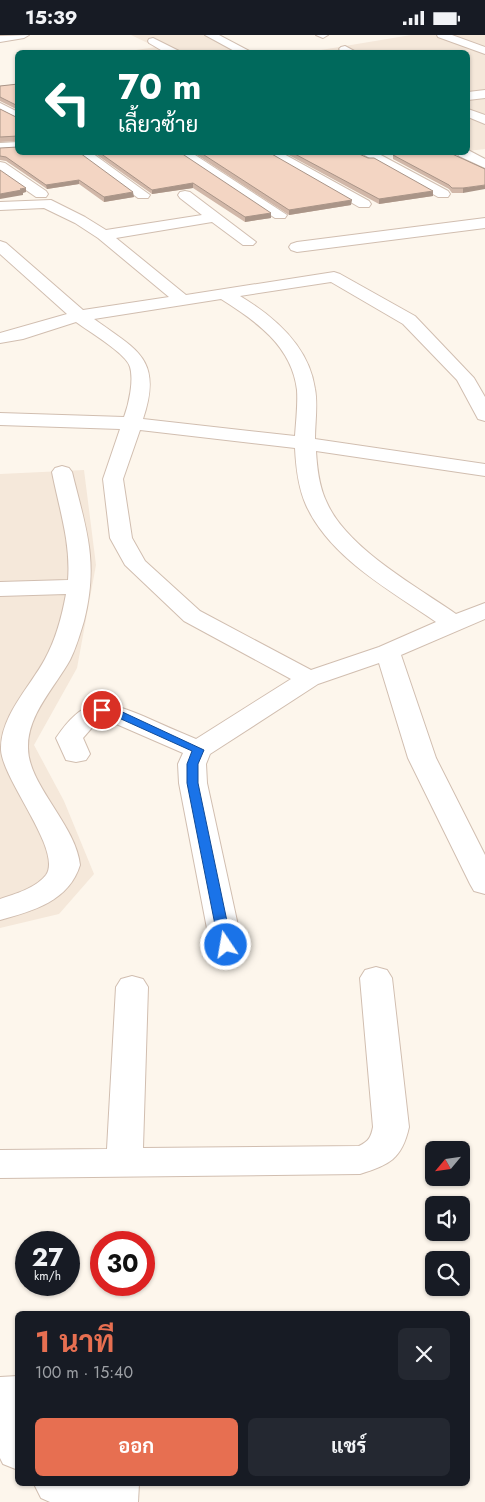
<!DOCTYPE html>
<html lang="th">
<meta charset="utf-8">
<style>
body{margin:0;font-family:Jost,Sarabun,sans-serif;background:#242831;color:#f1f3f6;height:100vh;display:flex;flex-direction:column;font-size:19px;white-space:nowrap}
*{box-sizing:border-box;margin:0}
p{font-size:16px;color:#9ea1a6}
.icon{flex:none;width:28px;height:28px;fill:none;stroke:currentColor;stroke-width:2;stroke-linecap:round;stroke-linejoin:round}
.map{position:relative;flex:1;overflow:hidden}
.side{position:absolute;left:15px;top:1276px;width:455px;height:175px;display:flex;flex-direction:column;background:#171b24;border-radius:8px;box-shadow:0 1px 4px #0004}
.side>*{flex:none}
.hud{position:absolute;left:15px;top:15px;width:455px;height:105px;border-radius:8px;box-shadow:0 1px 4px #0004;background:#00695c;color:#fff;overflow:hidden}
.needle{width:32px;rotate:241deg}
.tools{position:absolute;left:425px;top:1106px;display:grid;gap:10px}
.tools a{display:grid;place-items:center;width:45px;height:45px;border-radius:8px;background:#171b24;box-shadow:0 1px 4px #0004;font-size:25px}
.speed{position:absolute;left:15px;top:1196px;display:flex;gap:10px;font-size:25px;font-weight:700;text-align:center}
.speed>*{display:grid;place-content:center;width:65px;height:65px;border-radius:50%;background:#171b24;box-shadow:0 1px 4px #0004;line-height:1}
.speed small{font-size:12px;font-weight:400}
.speed .limit{border:8px solid #d22;background:#fff;color:#111}
.pin{position:absolute;display:grid;place-items:center;width:42px;height:42px;color:#fff;margin:-21px;border:2px solid #fff;border-radius:50%;box-shadow:0 1px 5px #0007}
.me{position:absolute;width:55px;margin:-28px;rotate:348deg;stroke-linejoin:round;filter:drop-shadow(0 0 4px #0008)}
.turn{display:flex;align-items:center;gap:18px;height:105px;padding:0 20px;font-size:22px}
.turn .icon{width:65px;height:65px;stroke-width:2.5}
.turn b{display:block;font-size:35px;line-height:42px}
.round{display:grid;place-items:center;flex:none;width:52px;height:52px;border-radius:8px;background:#242831}
.overview{display:flex;align-items:center;justify-content:space-between;height:85px;padding:0 20px}
h1{font-size:30px;font-weight:700;line-height:38px;color:#e76f51}
.primary-button{display:flex;gap:10px;margin-top:auto;padding:10px 20px}
.primary-button a{flex:1;height:58px;border-radius:8px;background:#e76f51;color:#fff;font-size:20px;font-weight:700;line-height:58px;text-align:center}
.primary-button a+a{background:#242831;color:#f1f3f6}
.status{display:flex;justify-content:space-between;align-items:center;height:35px;padding:0 25px;background:#171b24;direction:ltr}
.status svg{height:14px;fill:currentColor}
.map>svg:first-child{display:block}
.residential{fill:#f5e8da}
.lines{fill:none;stroke-linecap:round;stroke-linejoin:round}
.minor-casing{stroke:#d1beb0;stroke-width:2}
.minor{fill:#fff;fill-rule:evenodd}
.wall{fill:#d1b7a8}
.shaded-wall{fill:#aa9588}
.building{fill:#f3d5c3;stroke:#aa9588}
.route{fill:#1a73e8;stroke:#114b97}
</style>
<div class="status"><b>15:39</b><svg viewBox="0 0 49 12"><path d="M0 12V9h3v3zM5 12V6h3v6zM10 12V3h3v9zM15 12V0h3v12zM26 1h20v11H26zM47 4h2v5h-2z"/></svg></div>
<div class="map">
<svg width="485" height="1467" viewBox="0 0 485 1467">
<rect width="100%" height="100%" fill="#fdf6ec"/>
<g class="residential">
<polygon points="131,0 214,0 253,17 116,18 156,12"/>
<polygon points="411,0 485,0 485,114 468,116 468,18 303,18"/>
<polygon points="84,435 96,530 77,633 34,710 64,766 94,839 59,879 0,893 0,439"/>
</g>
<g class="lines">
<defs>
<g id="minor">
<polygon points="29,0 24,3 0,7 0,1"/>
<polygon points="205,0 219,0 253,18 238,18"/>
<polygon points="316,0 328,0 323,3"/>
<polygon points="437,0 452,0 485,12 485,19 438,2"/>
<polygon points="153,3 179,16 180,18 166,18 149,8 148,6 149,4"/>
<polygon points="345,11 358,18 341,16 339,14 341,12"/>
<polygon points="485,55 485,63 468,65 468,57"/>
<polygon points="0,68 18,77 18,87 0,77"/>
<polygon points="468,74 485,80 485,89 468,82"/>
<polygon points="18,107 18,115 0,116 0,108"/>
<polygon points="468,115 485,124 485,133 459,121 457,118 468,118"/>
<polygon points="77,118 92,118 150,160 148,163 138,163"/>
<polygon points="177,118 192,118 287,180 285,183 275,183"/>
<polygon points="266,118 282,118 369,166 371,169 369,172 359,172"/>
<polygon points="361,118 377,118 448,156 450,159 448,162 438,162"/>
<polygon points="0,127 5,128 46,156 48,159 46,162 36,162 0,137"/>
<path d="M185,156L190,157L256,207L253,210H243L212,187L116,203L186,260L334,237L340,239L415,281L474,343L485,362V386L478,384L457,345L403,289L331,247L240,261C275,282 309,311 315,354C318,370 315,387 315,404L485,429V441L316,416C317,433 319,452 327,468C347,513 416,551 456,579L485,568V584L401,620L436,723L485,820V859L474,856L470,849L408,723L379,628L318,649L210,719L206,729L207,748L242,909L237,916L226,920L215,916L210,909L179,748L178,729L183,718L107,685L96,688L83,703L90,719L86,725L76,727L66,725L56,703C83,663 101,663 143,681C161,689 179,697 196,704L291,644L184,586L125,530L110,503L103,444L120,394L0,390V378L124,382C129,369 134,345 130,332C127,319 88,296 76,287L23,304L0,308V298L67,279L0,219V206L6,208L83,275L169,262L98,203L75,188L44,173L0,175V167L51,165L85,182L106,195L202,180L180,163L178,160L180,157ZM221,264C256,286 292,311 297,355C298,370 296,386 295,401L143,384C163,324 137,315 94,284ZM140,395L295,413C296,432 298,452 306,470C330,523 390,555 436,587L379,612L311,635L200,576L145,526L132,503L123,444Z"/>
<polygon points="485,183 485,193 297,217 291,215 289,212 291,209 297,207"/>
<path d="M62,431L69,433L72,437C86,494 99,526 84,586C80,599 76,613 70,625C55,652 27,680 28,713C28,750 76,790 80,830C69,866 33,876 0,885V864C15,859 36,853 46,840C63,816 3,746 1,715C0,681 30,652 45,624C56,604 62,581 66,559L0,561V547L68,545C71,508 59,473 52,437L55,433Z"/>
<path d="M376,932L387,935L392,943L409,1092C402,1124 389,1130 360,1139L0,1143V1115L107,1114L116,952L121,944L132,941L143,944L148,952L143,1113L359,1111C369,1106 371,1102 373,1092L360,943L365,935Z"/>
<polygon points="18,1341 18,1435 3,1429 0,1423 0,1342"/>
<polygon points="34,1449 139,1449 138,1467 50,1467 41,1463"/>
</g>
</defs>
<use href="#minor" class="minor-casing"/>
<use href="#minor" class="minor"/>
</g>
<g class="wall">
<polygon points="18,49 18,75 0,66 0,51"/>
<polygon points="0,74 18,83 18,106 0,107"/>
<polygon points="0,113 134,162 104,167 79,149 47,154 6,126 0,125"/>
<polygon points="94,118 181,118 271,183 245,187 193,153 152,159"/>
<polygon points="194,118 270,118 351,170 289,180"/>
<polygon points="285,118 357,118 433,161 379,169"/>
<polygon points="393,120 485,134 463,158 452,158 449,154 393,124"/>
</g>
<g class="shaded-wall">
<polygon points="79,145 79,149 47,154 46,150"/>
<polygon points="193,148 193,153 152,159 152,155"/>
<polygon points="485,150 485,154 463,158 463,153"/>
<polygon points="26,153 26,157 23,158 23,160 0,164 0,159"/>
<polygon points="433,156 433,161 379,169 379,164"/>
<polygon points="133,157 134,162 104,167 104,162"/>
<polygon points="352,165 351,170 289,180 289,175"/>
<polygon points="271,178 271,183 245,187 245,182"/>
</g>
<g class="building">
<polygon points="155,16 158,18 143,18"/>
<polygon points="18,49 18,71 0,62 0,51"/>
<polygon points="0,74 18,83 18,101 0,102"/>
<polygon points="18,112 18,118 80,118 133,157 104,162 79,145 46,150 6,122 0,121 0,113"/>
<polygon points="100,118 181,118 271,178 245,182 193,148 152,155"/>
<polygon points="201,118 270,118 352,165 289,175"/>
<polygon points="293,118 357,118 368,123 374,123 433,156 379,164"/>
<polygon points="408,118 450,118 485,134 485,150 463,153 452,153 449,150 393,120"/>
<polygon points="0,135 26,153 20,154 22,155 0,159"/>
</g>
<polygon class="route" points="102,672 116,674 204,715 198,729 198,748 232,910 230,913 221,913 219,910 187,748 187,729 192,716 110,679 98,678 97,675 98,673"/>
</svg>
<div class="tools">
<a><svg class="needle" viewBox="-14 -14 28 28"><path d="M0-13l5 13h-10z" fill="#e53935"/><path d="M0 13l5-13h-10z" fill="#9ea1a6"/></svg></a>
<a><svg class="icon" aria-label="sound" viewBox="0 0 24 24"><path d="M4 9h4l5-4v14l-5-4H4zM17 9q2 3 0 6"/></svg></a>
<a><svg class="icon" aria-label="search" viewBox="0 0 24 24"><circle cx="10" cy="10" r="6"/><path d="M15 15l6 6"/></svg></a>
</div>
<div class="speed"><div>27<small>km/h</small></div><div class="limit">30</div></div>
<div class="pin" style="left:102px;top:675px;background:#d93025"><svg class="icon" aria-label="arrive" viewBox="0 0 24 24"><path d="M6 21V4h12l-3 4 3 4H6"/></svg></div>
<svg class="me" style="left:226px;top:910px" viewBox="-20 -20 40 40"><circle r="17" fill="#1a73e8" stroke="#fff" stroke-width="3"/><path d="M0-11L8 9 0 5-8 9z" fill="#fff"/></svg>
<div class="hud">
<div class="turn"><svg class="icon" aria-label="left" viewBox="0 0 24 24"><path d="M17 20v-9H6M10 6l-5 5 5 5"/></svg><div><b>70 m</b>เลี้ยวซ้าย</div></div>
</div>
<section class="side">
<div class="overview"><div><h1>1 นาที</h1><p>100 m · 15:40</p></div><a class="round"><svg class="icon" aria-label="close" viewBox="0 0 24 24"><path d="M6 6l12 12M18 6L6 18"/></svg></a></div>
<div class="primary-button"><a>ออก</a><a>แชร์</a></div>
</section>
</div>
